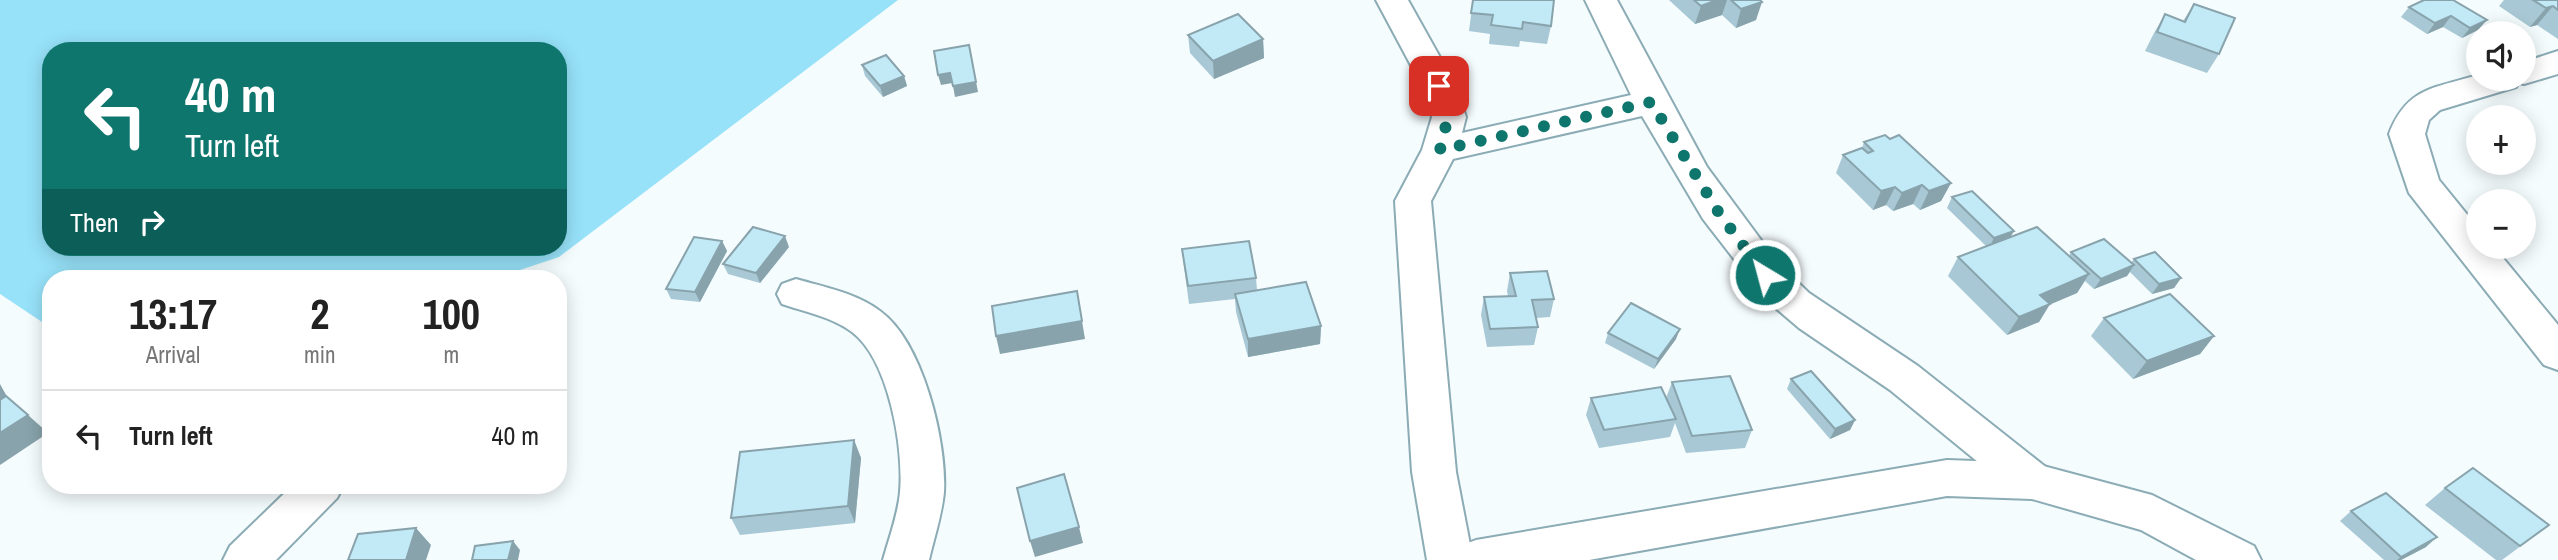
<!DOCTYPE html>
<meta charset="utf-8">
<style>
body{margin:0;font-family:"Archivo Narrow",sans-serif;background:#f2f2f2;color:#222;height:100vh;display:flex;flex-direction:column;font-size:26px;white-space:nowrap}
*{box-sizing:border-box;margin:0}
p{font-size:23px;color:#767676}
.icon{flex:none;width:38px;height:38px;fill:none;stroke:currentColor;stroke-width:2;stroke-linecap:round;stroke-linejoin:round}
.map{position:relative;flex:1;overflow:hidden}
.details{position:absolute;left:42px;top:270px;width:525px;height:224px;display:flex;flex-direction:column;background:#fff;border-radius:28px;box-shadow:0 4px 18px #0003}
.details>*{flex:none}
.top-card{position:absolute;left:42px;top:42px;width:525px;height:214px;border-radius:28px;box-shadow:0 4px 18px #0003;background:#0f766e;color:#fff;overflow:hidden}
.controls{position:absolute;left:2466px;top:21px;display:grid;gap:14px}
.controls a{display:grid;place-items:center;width:70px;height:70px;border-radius:50%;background:#fff;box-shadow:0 4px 18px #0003;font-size:35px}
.pin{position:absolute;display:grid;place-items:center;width:60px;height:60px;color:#fff;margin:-30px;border-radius:14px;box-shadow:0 4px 10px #0006}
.me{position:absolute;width:77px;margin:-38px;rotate:323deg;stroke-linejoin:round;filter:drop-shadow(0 0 5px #0008)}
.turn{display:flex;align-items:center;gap:24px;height:147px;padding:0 28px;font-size:32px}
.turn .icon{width:91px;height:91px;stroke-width:2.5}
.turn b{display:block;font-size:49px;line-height:60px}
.then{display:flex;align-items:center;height:66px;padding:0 28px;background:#0003;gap:14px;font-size:26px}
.eta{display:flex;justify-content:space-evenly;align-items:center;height:119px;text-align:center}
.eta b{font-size:42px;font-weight:700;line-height:49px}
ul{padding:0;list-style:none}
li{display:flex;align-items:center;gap:21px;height:91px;padding:0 28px;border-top:2px solid #e0e0e0}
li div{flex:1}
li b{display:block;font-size:26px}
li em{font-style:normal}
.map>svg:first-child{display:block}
.green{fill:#97e2f9;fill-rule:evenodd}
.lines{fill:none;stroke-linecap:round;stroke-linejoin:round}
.street-casing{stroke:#8babb5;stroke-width:4}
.secondary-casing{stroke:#8babb5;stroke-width:4}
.street{fill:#fff;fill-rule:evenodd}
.secondary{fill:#fff;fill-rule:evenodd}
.wall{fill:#a7c8d4}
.shaded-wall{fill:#88a3ac}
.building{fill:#c2e9f6;stroke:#88a3ac;stroke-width:2}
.route{stroke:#0f766e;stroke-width:12;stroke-dasharray:0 21.6}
</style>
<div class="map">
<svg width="2558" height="560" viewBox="0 0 2558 560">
<rect width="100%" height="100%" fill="#f5fcfe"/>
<path class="green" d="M0,0H898L559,257L496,278H51V328L0,294ZM51,51H558V247H51Z"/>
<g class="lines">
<defs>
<g id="street">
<polygon points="1376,0 1408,0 1456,86 1466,117 1462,133 1631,95 1585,0 1617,0 1707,167 1778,263 1809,293 1918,366 2047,468 2054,481 2047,494 2032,499 2017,494 1890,390 1799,328 1765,299 1703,219 1642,116 1453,159 1431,201 1456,472 1473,560 1427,560 1412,472 1395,201 1422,150 1432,117 1422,86"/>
<path d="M2558,51V74L2524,84L2519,83L2516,87L2440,110L2429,120L2425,134L2439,180L2478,228V247H2494L2558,325V370L2544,365L2409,193L2389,134C2407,87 2435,88 2478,75V79H2524V62Z"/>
<path d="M796,279C824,287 856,293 880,311C923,342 947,442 944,492C942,515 934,538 929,560H883C889,538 898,515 900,492C904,448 889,360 852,332C832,317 806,312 782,304L777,294L782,284Z"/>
<polygon points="293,485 344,485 337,498 276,560 223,560 230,546"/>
</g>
<polygon id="secondary" points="1947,460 2032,463 2152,495 2254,546 2261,560 2196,560 2141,530 2032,499 1947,496 1589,560 1453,560 1460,546 1476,540"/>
</defs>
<use href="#street" class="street-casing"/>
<use href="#secondary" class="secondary-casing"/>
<use href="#street" class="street"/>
<use href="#secondary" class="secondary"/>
</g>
<g class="wall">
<polygon points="1473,0 1551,26 1547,44 1520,41 1519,47 1489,44 1490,34 1469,31"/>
<polygon points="1669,0 1760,0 1756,20 1736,28 1722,15 1695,24"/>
<polygon points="2424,0 2478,30 2462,38 2443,27 2427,34 2401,17 2409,7"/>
<polygon points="2504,0 2558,0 2558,39 2537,25 2530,27 2499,6"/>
<polygon points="2194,4 2219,54 2207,73 2145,51 2154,33 2165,14 2183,21"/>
<polygon points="1188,35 1263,39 1264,58 1214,79 1190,53"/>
<polygon points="862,65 904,76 907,86 883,97 865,76"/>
<polygon points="1890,139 1951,183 1941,201 1920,210 1913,204 1893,211 1886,205 1873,210 1836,173 1843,155 1862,148 1864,142"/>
<polygon points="1952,197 2014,231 2010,237 2069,256 2071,252 2131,263 2134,259 2181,278 2174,288 2152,294 2130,272 2127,276 2094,289 2085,281 2077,293 2050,304 2039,322 2007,335 1948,276 1958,257 1986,246 1947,208"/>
<polygon points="722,241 727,251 700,302 671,299 666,289"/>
<polygon points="789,247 760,283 728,274 723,264"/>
<polygon points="1182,249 1256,278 1257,290 1321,326 1320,344 1248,357 1236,312 1235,299 1189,304 1184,267"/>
<polygon points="1510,273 1554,299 1550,317 1536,318 1538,327 1534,345 1487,347 1481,315 1484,297 1508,296 1507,291"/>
<polygon points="2104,318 2214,336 2200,354 2133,379 2091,336"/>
<polygon points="1608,333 1676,339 1654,369 1605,343"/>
<polygon points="1791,379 1855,420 1850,430 1830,439 1787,389"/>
<polygon points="1672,382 1752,430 1745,448 1686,453 1675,423 1670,437 1599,448 1586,415 1591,398 1666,398"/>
<polygon points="854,440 861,458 855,523 740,535 731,518"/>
<polygon points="2445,488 2549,525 2502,560 2496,560 2425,505"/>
<polygon points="2351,511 2426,547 2401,560 2384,560 2340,521"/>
</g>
<g class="shaded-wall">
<polygon points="1717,0 1727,0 1722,15 1695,24 1701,6"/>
<polygon points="1762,2 1756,20 1736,28 1741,9"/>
<polygon points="2553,6 2537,25 2530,27 2546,8"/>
<polygon points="2451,16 2443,27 2427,34 2435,23"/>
<polygon points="2487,20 2478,30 2462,38 2470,28"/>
<polygon points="1263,39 1264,58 1214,79 1213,61"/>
<polygon points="969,45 978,92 955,97 953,86"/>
<polygon points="950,73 952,83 941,85 938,75"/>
<polygon points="904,76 907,86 883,97 880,86"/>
<polygon points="1951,183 1941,201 1920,210 1929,191"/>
<polygon points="1922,185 1913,204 1893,211 1902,193"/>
<polygon points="1895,187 1886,205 1873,210 1881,191"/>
<polygon points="2014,231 2008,241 1989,248 1994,238"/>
<polygon points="785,236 789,247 760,283 756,273"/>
<polygon points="722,241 727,251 700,302 695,292"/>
<polygon points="2134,265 2127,276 2094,289 2101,279"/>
<polygon points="2089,274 2077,293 2049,305 2050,304 2039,322 2007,335 2019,317 2040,295"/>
<polygon points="2181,278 2174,288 2152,294 2159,284"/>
<polygon points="1082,321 1085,339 1000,354 996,336"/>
<polygon points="1321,326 1320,344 1248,357 1248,339"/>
<polygon points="1680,329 1676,339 1654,369 1658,359"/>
<polygon points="2214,336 2200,354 2133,379 2147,361"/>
<polygon points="0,384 10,402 0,408"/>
<polygon points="28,415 48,433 0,465 0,433"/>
<polygon points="1855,420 1850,430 1830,439 1835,429"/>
<polygon points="854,440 861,458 855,523 848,506"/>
<polygon points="1079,527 1083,543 1035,557 1030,541"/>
<polygon points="416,528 431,545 426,560 406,560"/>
<polygon points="2437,537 2426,547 2401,560 2397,560 2401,557"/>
<polygon points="513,541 520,550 518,560 508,560"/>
</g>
<g class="building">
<polygon points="1473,0 1554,0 1551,26 1523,22 1522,29 1491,25 1493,15 1471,13"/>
<polygon points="1694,0 1717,0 1701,6"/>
<polygon points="1731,0 1760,0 1762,2 1741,9"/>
<polygon points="2424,0 2453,0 2487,20 2470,28 2451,16 2435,23 2409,7"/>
<polygon points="2533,0 2558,0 2558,10 2553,6 2546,8"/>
<polygon points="2194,4 2235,18 2219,54 2157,32 2165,14 2185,22"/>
<polygon points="1238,14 1263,39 1213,61 1188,35"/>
<polygon points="969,45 976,82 953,86 950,73 938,75 934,51"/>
<polygon points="886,55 904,76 880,86 862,65"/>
<polygon points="1885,135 1890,139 1899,135 1951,183 1929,191 1922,185 1902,193 1895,187 1881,191 1843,155 1862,148 1868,153 1873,151 1864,142"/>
<polygon points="1972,191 2014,231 1994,238 1952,197"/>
<polygon points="753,227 785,236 756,273 723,264"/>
<polygon points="2037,227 2089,274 2040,295 2050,304 2019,317 1958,257"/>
<polygon points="694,237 722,241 695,292 666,289"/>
<polygon points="2104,239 2134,265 2101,279 2071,252"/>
<polygon points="1249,241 1256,278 1188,286 1182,249"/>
<polygon points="2155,252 2181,278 2159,284 2134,259"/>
<polygon points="1547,271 1554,299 1532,300 1538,327 1490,329 1484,297 1516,296 1510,273"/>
<polygon points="1306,282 1321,326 1248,339 1235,294"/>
<polygon points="1077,291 1082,321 996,336 992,306"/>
<polygon points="2170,294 2214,336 2147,361 2104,318"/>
<polygon points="1631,303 1680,329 1658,359 1608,333"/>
<polygon points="1811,371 1855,420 1835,429 1791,379"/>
<polygon points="1730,376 1752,430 1692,436 1672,382"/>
<polygon points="1661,387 1676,419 1604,430 1591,398"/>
<polygon points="6,396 28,415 0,433 0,400"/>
<polygon points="854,440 848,506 731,518 740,452"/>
<polygon points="2473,468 2549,525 2520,546 2445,488"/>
<polygon points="1064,474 1079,527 1030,541 1017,488"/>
<polygon points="2386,493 2437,537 2401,557 2351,511"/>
<polygon points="416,528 406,560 348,560 358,534"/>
<polygon points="513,541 508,560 472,560 475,546"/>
</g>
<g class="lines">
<polyline class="route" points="1439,86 1448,117 1440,150 1651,102 1719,213 1765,275"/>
</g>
</svg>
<div class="controls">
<a><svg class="icon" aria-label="sound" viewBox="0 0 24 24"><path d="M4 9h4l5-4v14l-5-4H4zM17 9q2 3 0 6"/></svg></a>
<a>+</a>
<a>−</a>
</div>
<div class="pin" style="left:1439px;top:86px;background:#d93025"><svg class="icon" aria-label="arrive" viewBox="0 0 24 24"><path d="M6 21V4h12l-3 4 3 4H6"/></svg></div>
<svg class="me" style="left:1765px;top:275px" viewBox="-20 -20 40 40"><circle r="17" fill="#0f766e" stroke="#fff" stroke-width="3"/><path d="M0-11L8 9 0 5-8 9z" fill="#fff"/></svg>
<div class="top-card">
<div class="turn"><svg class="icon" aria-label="left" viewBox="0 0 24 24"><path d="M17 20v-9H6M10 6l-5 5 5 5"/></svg><div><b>40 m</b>Turn left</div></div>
<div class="then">Then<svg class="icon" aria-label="right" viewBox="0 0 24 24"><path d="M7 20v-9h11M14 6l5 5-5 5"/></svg></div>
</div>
<section class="details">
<div class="eta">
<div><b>13:17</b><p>Arrival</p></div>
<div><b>2</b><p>min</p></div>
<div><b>100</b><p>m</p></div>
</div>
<ul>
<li><svg class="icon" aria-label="left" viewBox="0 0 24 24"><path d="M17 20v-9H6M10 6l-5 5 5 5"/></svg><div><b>Turn left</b></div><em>40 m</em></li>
</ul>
</section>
</div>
